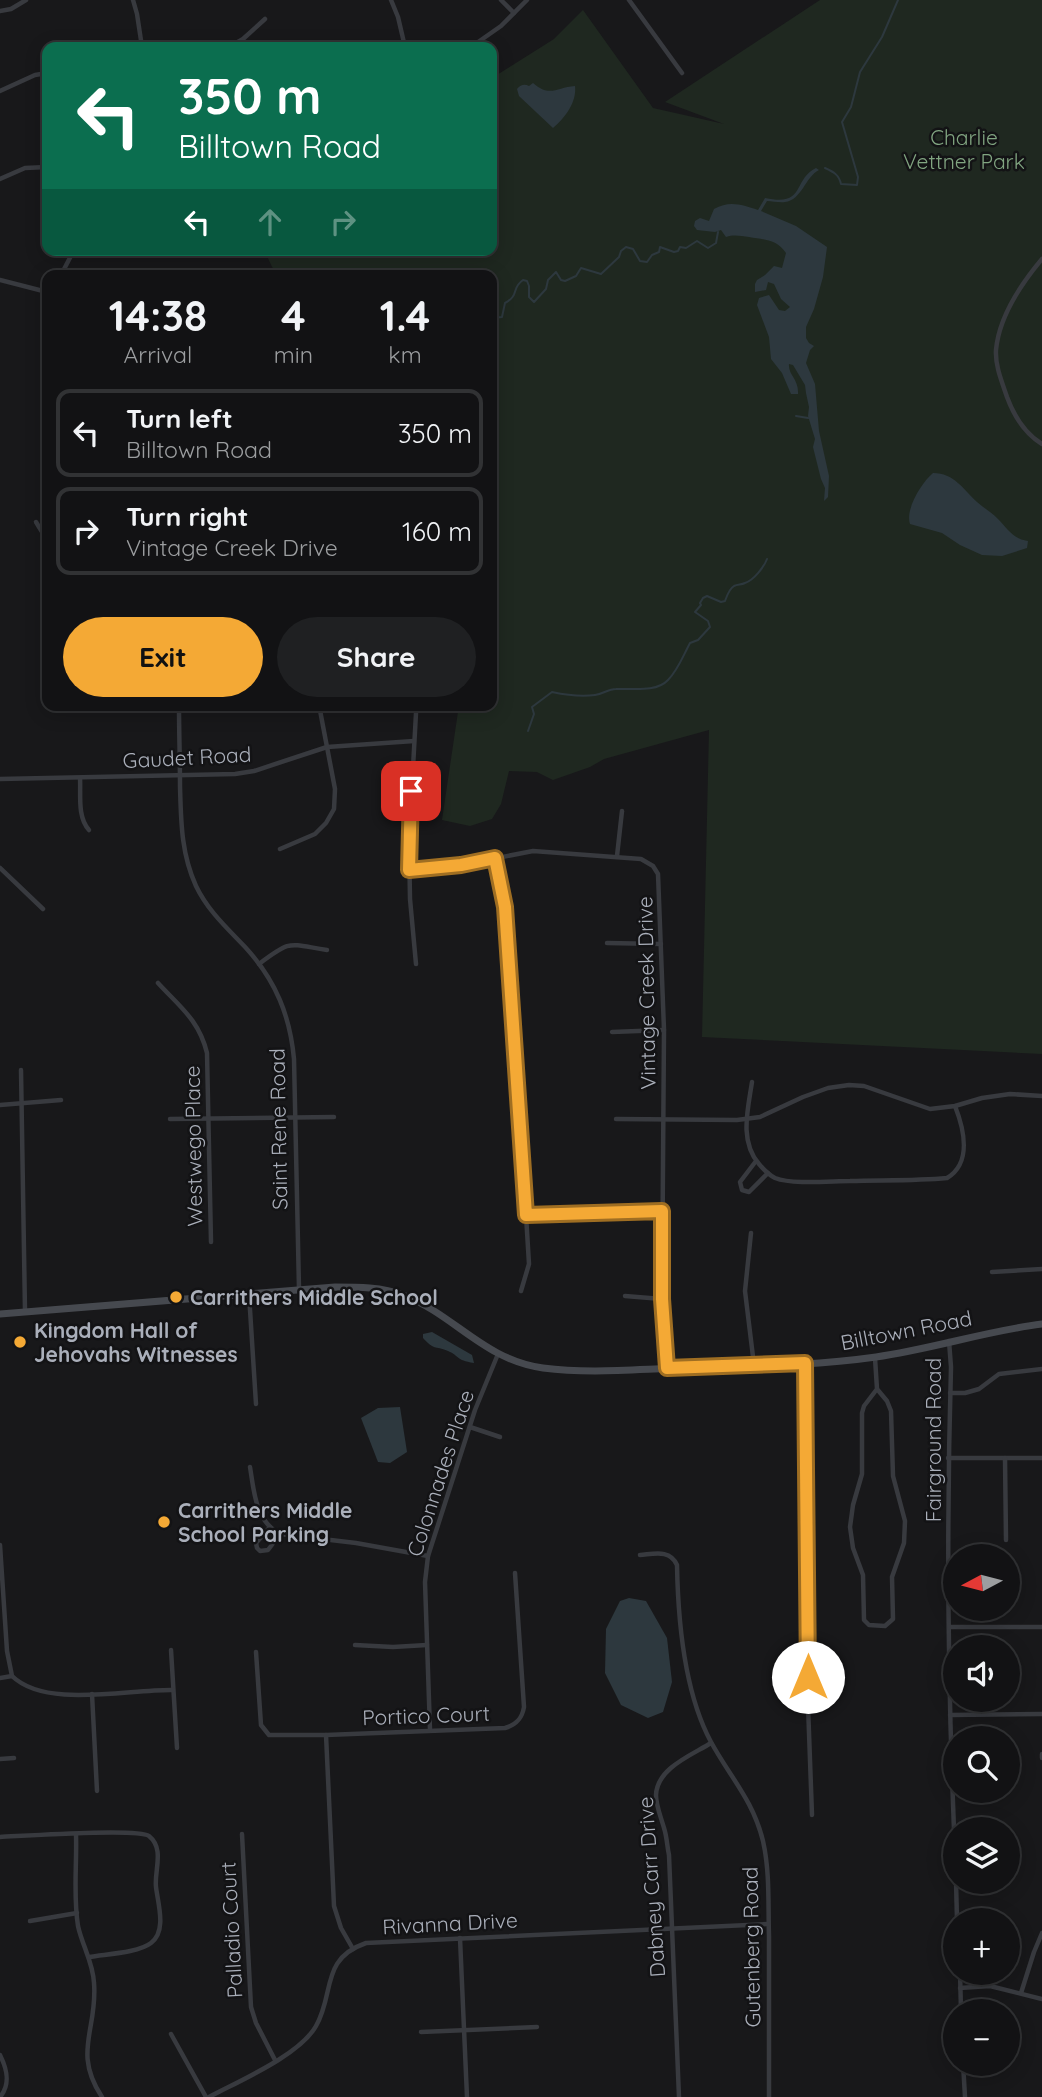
<!DOCTYPE html>
<meta charset="utf-8">
<style>
body{margin:0;font-family:Quicksand,sans-serif;background:#1f2022;color:#f1f3f6;height:100vh;display:flex;flex-direction:column;font-size:26px;white-space:nowrap}
*{box-sizing:border-box;margin:0}
p{font-size:23px;color:#9c9ea0}
.icon{flex:none;width:38px;height:38px;fill:none;stroke:currentColor;stroke-width:2;stroke-linecap:round;stroke-linejoin:round}
.map{position:relative;flex:1;overflow:hidden}
.panel{position:absolute;left:42px;top:270px;width:455px;height:441px;display:flex;flex-direction:column;background:#121214;border-radius:14px;box-shadow:0 4px 18px #0003,0 0 0 2px #313234}
.panel>*{flex:none}
.top-card{position:absolute;left:42px;top:42px;width:455px;height:214px;border-radius:14px;box-shadow:0 4px 18px #0003,0 0 0 2px #313234;background:#0b6e4f;color:#fff;overflow:hidden}
.needle{width:46px;rotate:263deg}
.buttons{position:absolute;left:943px;top:1544px;display:grid;gap:14px}
.buttons a{display:grid;place-items:center;width:77px;height:77px;border-radius:50%;background:#121214;box-shadow:0 4px 18px #0003,0 0 0 2px #313234;font-size:35px}
.pin{position:absolute;display:grid;place-items:center;width:60px;height:60px;color:#fff;margin:-30px;border-radius:14px;box-shadow:0 4px 10px #0006}
.me{position:absolute;width:77px;margin:-38px;rotate:0deg;stroke-linejoin:round;filter:drop-shadow(0 0 5px #0008)}
.turn{display:flex;align-items:center;gap:24px;height:147px;padding:0 21px;font-size:32px}
.turn .icon{width:91px;height:91px;stroke-width:2.5}
.turn b{display:block;font-size:49px;line-height:60px}
.lanes{display:flex;align-items:center;height:66px;padding:0 21px;background:#0003;justify-content:center;gap:35px;direction:ltr}
.lanes .off{opacity:.35}
.eta{display:flex;justify-content:space-evenly;align-items:center;height:119px;text-align:center}
.eta b{font-size:42px;font-weight:700;line-height:49px}
.cta{display:flex;gap:14px;margin-top:auto;padding:14px 21px}
.cta a{flex:1;height:80px;border-radius:42px;background:#f4a935;color:#111;font-size:28px;font-weight:700;line-height:80px;text-align:center}
.cta a+a{background:#1f2022;color:#f1f3f6}
ul{padding:0;list-style:none}
li{display:flex;align-items:center;gap:21px;height:88px;margin:0 14px 10px;padding:0 7px;border:4px solid #313234;border-radius:14px}
li div{flex:1}
li b{display:block;font-size:26px}
li em{font-style:normal}
.map>svg:first-child{display:block}
.green{fill:#1f2820}
.water{fill:#2d383e}
.lines{fill:none;stroke-linecap:round;stroke-linejoin:round}
.stream{stroke:#2d383e;stroke-width:2}
.street{stroke:#383a3f;stroke-width:4.5}
.secondary{stroke:#46494f;stroke-width:7}
.route-casing{stroke:#9f6e22;stroke-width:18}
.route{stroke:#f4a935;stroke-width:12}
.poi-dot{fill:#f4a935;stroke:#131315;stroke-width:2.5}
.labels{text-anchor:middle;dominant-baseline:central;stroke-width:5;stroke-linejoin:round;paint-order:stroke}
.park-label{font-size:21px;fill:#81a581;stroke:#131315}
.street-label{font-size:21px;fill:#aaafba;stroke:#131315}
.poi-label{font-size:21px;font-weight:bold;fill:#aaafba;stroke:#131315;text-anchor:start}
</style>
<div class="map">
<svg width="1042" height="2097" viewBox="0 0 1042 2097">
<rect width="100%" height="100%" fill="#18181a"/>
<polygon class="green" points="820,0 1042,0 1042,1054 702,1037 709,730 604,759 590,767 553,780 537,772 509,771 501,804 492,819 470,826 442,820 459,705 492,705 492,275 276,275 264,250 492,250 492,78 554,39 583,10 653,108 724,124 665,102"/>
<g class="water">
<path d="M533,83C550,98 557,87 575,86C577,102 565,118 553,128L519,96L517,89C521,84 525,84 529,86Z"/>
<path d="M816,168L819,170C805,177 802,200 785,202C780,203 772,201 767,201L761,211L796,226L827,247L823,277L814,309L806,327V338L809,343L814,346L810,350L806,363L815,384L819,431L829,476L828,497L824,501L825,488L821,479L813,447L815,439L808,416L809,407L806,393L805,385L793,365L789,364C788,375 799,379 798,394H791L782,373L771,359L769,337L757,305L759,298L769,295L779,310L785,311L790,307L781,299L774,284L768,282L766,290L755,292V284L757,280L765,275L774,266L782,268L786,253C776,239 765,240 749,237C741,236 734,234 726,237L721,230L715,232L697,230L694,226L695,221L700,218L709,221L714,209C730,200 742,205 758,210L765,198C806,207 792,180 816,168Z"/>
<path d="M933,473C954,473 963,489 977,502C984,508 991,512 998,519C1008,529 1013,539 1028,541L1027,548L1002,556L982,555L960,545L942,533L910,524C905,509 922,482 933,473Z"/>
<path d="M432,1332L472,1355L474,1363C455,1360 460,1356 448,1351C434,1345 435,1351 423,1338V1334Z"/>
<polygon points="400,1407 407,1452 390,1463 378,1462 361,1418 378,1408"/>
<polygon points="629,1598 646,1601 667,1638 672,1682 663,1712 648,1718 621,1705 605,1673 606,1629 620,1601"/>
</g>
<g class="lines">
<g class="stream">
<path d="M825,168C834,172 839,175 841,184L857,185L858,177L842,122L851,107L860,72L882,37L898,0"/>
<path d="M492,318L502,317L505,303C520,295 511,288 523,280L527,281L529,286V297L534,302L546,289L548,280L556,272L561,280L565,281L576,276L581,268L601,274L619,257L621,251L626,247L633,249L640,261L647,262L652,255L659,252L660,247L674,252L678,251L680,247L686,248L697,241L708,248L716,243L718,232"/>
<polyline points="796,416 808,418"/>
<path d="M528,731L534,714L532,707L552,692C566,695 581,697 595,695C603,694 608,689 616,689C631,688 656,693 668,680C678,670 683,656 690,643L698,640L710,627L708,621L695,612L701,605L700,603L703,598L707,596L721,602L725,601C727,596 729,589 734,586C738,584 741,585 745,583C754,580 764,567 767,559"/>
</g>
<g class="street">
<polyline points="133,0 137,14 142,47"/>
<polyline points="391,0 398,17 405,47"/>
<polyline points="501,0 514,13"/>
<polyline points="629,0 682,73"/>
<polyline points="0,11 11,9 26,0"/>
<polyline points="229,47 243,39 265,19"/>
<polyline points="471,47 501,26 527,0"/>
<polyline points="0,91 35,75 47,73"/>
<polyline points="0,179 25,168 47,167"/>
<path d="M1042,259C1021,284 999,316 996,350C995,366 1002,382 1007,397C1014,416 1024,433 1042,444"/>
<polyline points="61,275 74,250"/>
<polyline points="0,280 47,292"/>
<polyline points="36,522 47,540"/>
<path d="M179,705C179,732 180,759 180,786C181,821 181,853 196,886C208,911 227,928 246,948C276,981 290,1016 294,1059L299,1289"/>
<path d="M80,778C81,794 77,817 89,830"/>
<polyline points="0,779 235,774 254,771 327,747 414,741"/>
<polyline points="280,849 315,834 326,823 334,809 335,789 319,705"/>
<polyline points="617,856 622,811"/>
<polyline points="495,858 505,907 526,1215 529,1264 521,1291"/>
<polyline points="0,868 43,909"/>
<polyline points="409,870 461,865 533,851 641,859 653,866 658,874 664,1030 662,1299 667,1368"/>
<polyline points="607,943 661,944"/>
<path d="M259,964C292,939 288,944 327,950"/>
<polyline points="416,964 410,899 409,841 416,713"/>
<path d="M158,983C180,1007 199,1020 207,1053L211,1242"/>
<polyline points="612,1032 664,1030"/>
<polyline points="21,1070 25,1311"/>
<path d="M752,1082C748,1109 739,1141 759,1164C764,1170 769,1175 775,1178C793,1185 831,1181 850,1181C882,1180 915,1181 947,1178C972,1163 964,1129 955,1106"/>
<polyline points="0,1105 61,1100"/>
<polyline points="170,1119 334,1117"/>
<polyline points="616,1119 737,1120 760,1117 803,1097 828,1088 849,1085 864,1086 930,1109 955,1106 982,1098 1010,1094 1042,1096"/>
<polyline points="756,1161 740,1182 742,1190 749,1192 768,1173"/>
<polyline points="526,1215 662,1211"/>
<polyline points="751,1233 745,1291 754,1365"/>
<polyline points="992,1272 1042,1269"/>
<polyline points="249,1294 256,1404"/>
<polyline points="625,1296 662,1299"/>
<path d="M949,1341L951,1367C946,1537 948,1706 956,1875"/>
<polyline points="875,1358 877,1389 864,1406 862,1413 862,1474 853,1505 850,1527 853,1548 863,1575 864,1620 869,1625 885,1626 893,1619 892,1577 904,1543 905,1521 893,1476 891,1411 887,1401 877,1389"/>
<polyline points="805,1364 808,1705 812,1815"/>
<polyline points="950,1393 965,1393 979,1389 999,1374 1042,1369"/>
<polyline points="470,1427 500,1437"/>
<polyline points="948,1458 1042,1458"/>
<polyline points="1005,1458 1006,1540"/>
<path d="M250,1467C254,1491 255,1521 280,1534L356,1543L428,1556"/>
<polyline points="270,1527 256,1543 257,1548 260,1551 268,1550 280,1534"/>
<polyline points="0,1545 7,1651 12,1676"/>
<path d="M640,1555C654,1554 670,1549 677,1565C678,1620 684,1692 711,1742C730,1777 753,1800 763,1841C770,1872 768,1905 769,1936C769,1990 769,2043 769,2097"/>
<polyline points="949,1627 1042,1627"/>
<polyline points="355,1645 393,1647 427,1645"/>
<polyline points="171,1650 177,1748"/>
<path d="M256,1652L261,1725L269,1735H326L505,1728C516,1725 522,1719 524,1707L515,1573"/>
<path d="M0,1678L12,1676C46,1709 128,1689 173,1690"/>
<polyline points="92,1694 97,1791"/>
<polyline points="950,1715 1042,1714"/>
<polyline points="430,1730 425,1582 428,1556 475,1410 498,1354"/>
<polyline points="326,1735 334,1906 341,1928 353,1949"/>
<polyline points="1042,1754 1042,1758"/>
<polyline points="0,1759 14,1758"/>
<path d="M76,1834C77,1865 73,1895 78,1926C82,1945 93,1962 94,1983C98,2029 72,2052 102,2097"/>
<polyline points="242,1834 251,2007 256,2023 275,2060"/>
<path d="M0,1837C23,1836 137,1828 149,1836C165,1849 154,1871 156,1887C158,1904 167,1931 151,1943C138,1953 106,1954 89,1957"/>
<polyline points="956,1881 957,1920"/>
<polyline points="30,1921 77,1913"/>
<polyline points="460,1938 467,2097"/>
<polyline points="960,1972 961,2011"/>
<polyline points="960,1988 990,1986 1042,1999"/>
<polyline points="1021,1993 1034,1952 1042,1933"/>
<polyline points="421,2032 537,2027"/>
<polyline points="171,2034 206,2097"/>
<path d="M0,2055C7,2069 11,2084 0,2097"/>
<polyline points="963,2063 965,2097"/>
<path d="M209,2097C239,2081 300,2055 316,2026C335,1993 320,1959 366,1943L768,1924"/>
<path d="M679,2097L669,1855C667,1846 667,1837 664,1828C661,1817 656,1806 656,1795C657,1768 692,1755 711,1743"/>
</g>
<path class="secondary" d="M0,1314L335,1287C358,1287 382,1287 403,1295C455,1315 484,1360 543,1368C590,1374 639,1369 686,1368C749,1366 813,1366 876,1357C932,1349 986,1331 1042,1324"/>
</g>
<g class="lines">
<defs>
<polyline id="route" points="411,791 409,870 461,865 495,858 505,907 526,1215 662,1211 662,1299 667,1368 805,1363 808,1677"/>
</defs>
<use href="#route" class="route-casing"/>
<use href="#route" class="route"/>
</g>
<g class="poi-dot">
<circle cx="176" cy="1297" r="7"/>
<circle cx="20" cy="1342" r="7"/>
<circle cx="164" cy="1522" r="7"/>
</g>
<g class="labels">
<g class="park-label">
<text x="964" y="137">Charlie<tspan x="964" dy="24">Vettner Park</tspan></text>
</g>
<g class="street-label">
<text transform="translate(187 757) rotate(-3)">Gaudet Road</text>
<text transform="translate(646 993) rotate(-91)">Vintage Creek Drive</text>
<text transform="translate(278 1129) rotate(-91)">Saint Rene Road</text>
<text transform="translate(193 1146) rotate(-91)">Westwego Place</text>
<text transform="translate(906 1330) rotate(-11)">Billtown Road</text>
<text transform="translate(933 1440) rotate(-90)">Fairground Road</text>
<text transform="translate(440 1473) rotate(-72)">Colonnades Place</text>
<text transform="translate(426 1715) rotate(-2)">Portico Court</text>
<text transform="translate(651 1887) rotate(-94)">Dabney Carr Drive</text>
<text transform="translate(450 1923) rotate(-3)">Rivanna Drive</text>
<text transform="translate(231 1930) rotate(-93)">Palladio Court</text>
<text transform="translate(751 1947) rotate(-91)">Gutenberg Road</text>
</g>
<g class="poi-label">
<text x="190" y="1297">Carrithers Middle School</text>
<text x="34" y="1330">Kingdom Hall of<tspan x="34" dy="24">Jehovahs Witnesses</tspan></text>
<text x="178" y="1510">Carrithers Middle<tspan x="178" dy="24">School Parking</tspan></text>
</g>
</g>
</svg>
<div class="buttons">
<a><svg class="needle" viewBox="-14 -14 28 28"><path d="M0-13l5 13h-10z" fill="#e53935"/><path d="M0 13l5-13h-10z" fill="#9c9ea0"/></svg></a>
<a><svg class="icon" aria-label="sound" viewBox="0 0 24 24"><path d="M4 9h4l5-4v14l-5-4H4zM17 9q2 3 0 6"/></svg></a>
<a><svg class="icon" aria-label="search" viewBox="0 0 24 24"><circle cx="10" cy="10" r="6"/><path d="M15 15l6 6"/></svg></a>
<a><svg class="icon" aria-label="layers" viewBox="0 0 24 24"><path d="M12 4l9 5-9 5-9-5zM3 14l9 5 9-5"/></svg></a>
<a>+</a>
<a>−</a>
</div>
<div class="pin" style="left:411px;top:791px;background:#d93025"><svg class="icon" aria-label="arrive" viewBox="0 0 24 24"><path d="M6 21V4h12l-3 4 3 4H6"/></svg></div>
<svg class="me" style="left:808px;top:1677px" viewBox="-20 -20 40 40"><circle r="19" fill="#fff"/><path d="M0-13L10 11 0 6-10 11z" fill="#f4a935"/></svg>
<div class="top-card">
<div class="turn"><svg class="icon" aria-label="left" viewBox="0 0 24 24"><path d="M17 20v-9H6M10 6l-5 5 5 5"/></svg><div><b>350 m</b>Billtown Road</div></div>
<div class="lanes"><svg class="icon" aria-label="left" viewBox="0 0 24 24"><path d="M17 20v-9H6M10 6l-5 5 5 5"/></svg><svg class="icon off" aria-label="ahead" viewBox="0 0 24 24"><path d="M12 20V5M6 11l6-6 6 6"/></svg><svg class="icon off" aria-label="right" viewBox="0 0 24 24"><path d="M7 20v-9h11M14 6l5 5-5 5"/></svg></div>
</div>
<section class="panel">
<div class="eta">
<div><b>14:38</b><p>Arrival</p></div>
<div><b>4</b><p>min</p></div>
<div><b>1.4</b><p>km</p></div>
</div>
<ul>
<li><svg class="icon" aria-label="left" viewBox="0 0 24 24"><path d="M17 20v-9H6M10 6l-5 5 5 5"/></svg><div><b>Turn left</b><p>Billtown Road</p></div><em>350 m</em></li>
<li><svg class="icon" aria-label="right" viewBox="0 0 24 24"><path d="M7 20v-9h11M14 6l5 5-5 5"/></svg><div><b>Turn right</b><p>Vintage Creek Drive</p></div><em>160 m</em></li>
</ul>
<div class="cta"><a>Exit</a><a>Share</a></div>
</section>
</div>
